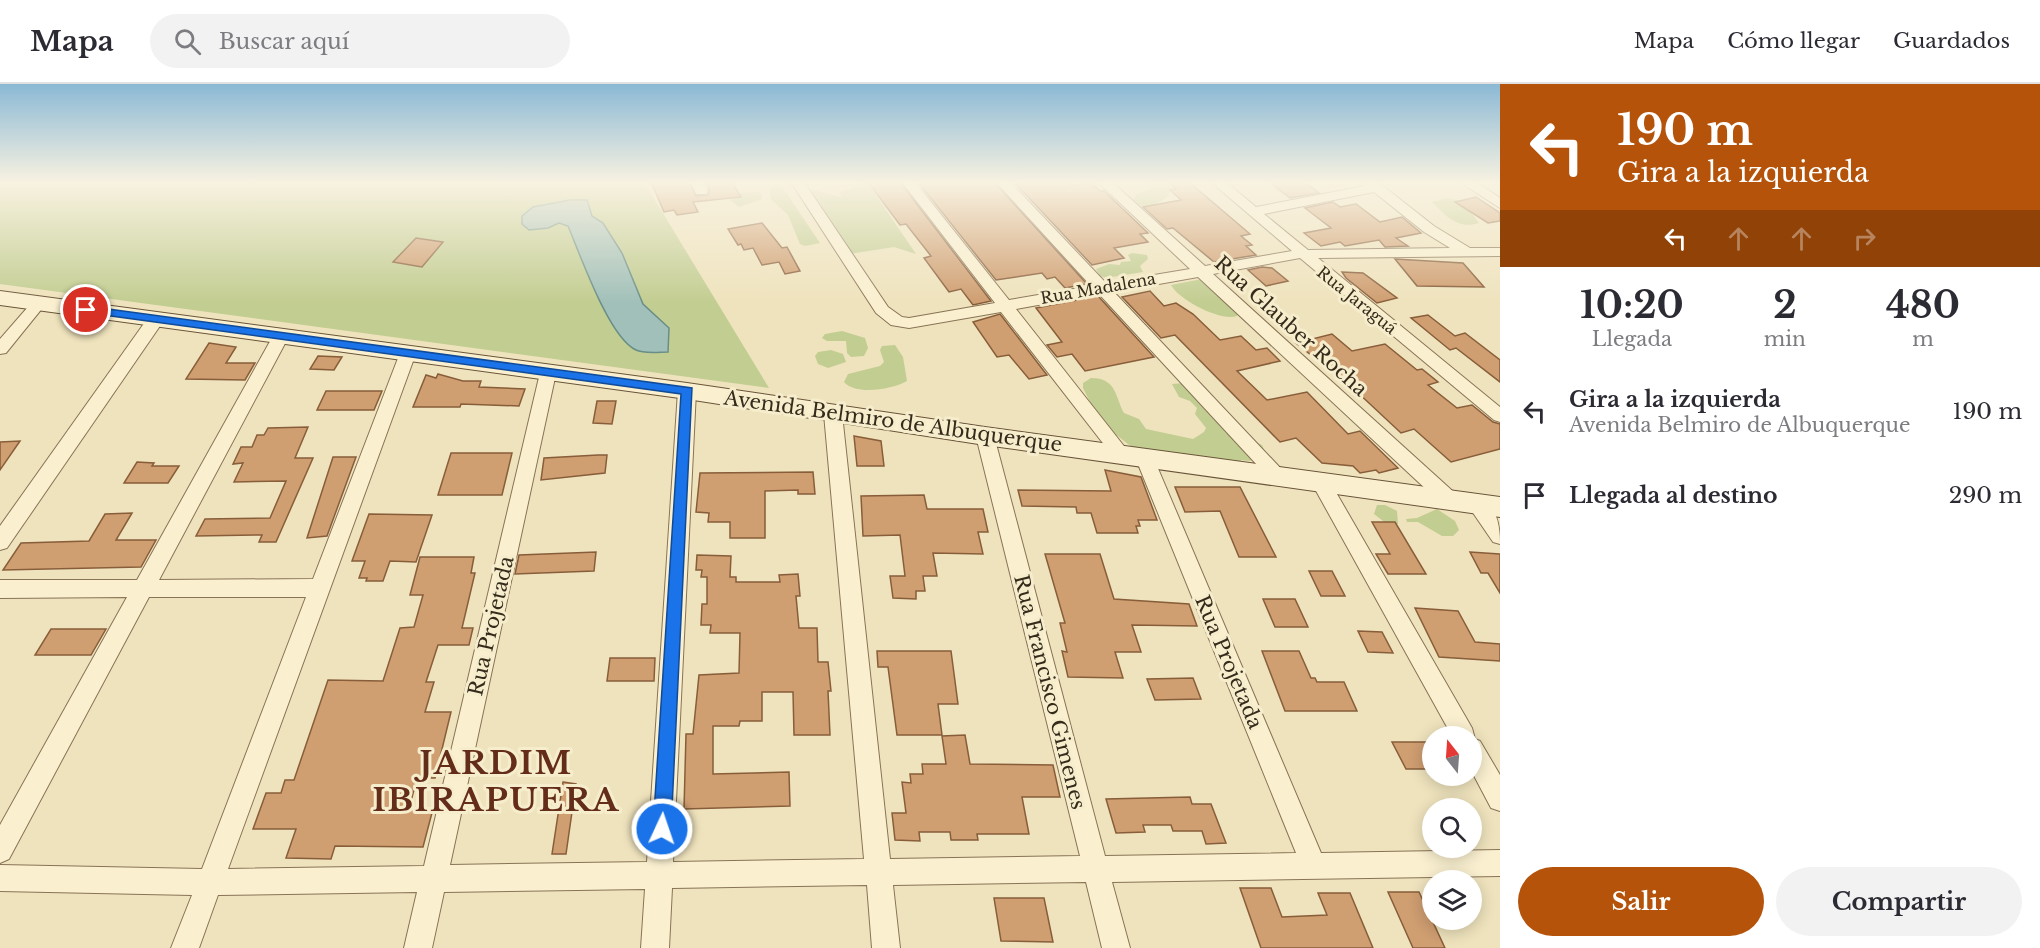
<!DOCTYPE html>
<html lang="es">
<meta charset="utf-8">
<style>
body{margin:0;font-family:"Libre Baskerville",serif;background:#f2f2f3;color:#2b2b33;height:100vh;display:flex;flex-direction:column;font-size:22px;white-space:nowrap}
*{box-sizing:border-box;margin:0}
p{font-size:20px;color:#7c7c81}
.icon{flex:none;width:33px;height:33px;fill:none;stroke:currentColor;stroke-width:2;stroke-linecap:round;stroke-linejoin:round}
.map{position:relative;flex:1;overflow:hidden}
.side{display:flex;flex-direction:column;background:#fff;width:540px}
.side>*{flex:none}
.guide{background:#b45309;color:#fff;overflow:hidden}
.needle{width:39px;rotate:343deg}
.fabs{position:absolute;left:1422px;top:642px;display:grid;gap:12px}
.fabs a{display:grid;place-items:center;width:60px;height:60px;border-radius:50%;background:#fff;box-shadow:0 3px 15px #0003;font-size:30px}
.pin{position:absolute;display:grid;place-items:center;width:51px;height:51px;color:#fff;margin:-26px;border:3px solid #fff;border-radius:50%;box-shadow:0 2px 6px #0007}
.me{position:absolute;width:66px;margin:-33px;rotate:3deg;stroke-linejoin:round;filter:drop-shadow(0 0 4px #0008)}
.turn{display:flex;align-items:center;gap:21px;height:126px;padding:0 18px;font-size:27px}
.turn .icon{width:78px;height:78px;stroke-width:2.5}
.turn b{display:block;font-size:42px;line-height:51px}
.lanes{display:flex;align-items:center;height:57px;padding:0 18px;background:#0003;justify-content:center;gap:30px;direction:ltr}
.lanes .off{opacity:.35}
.eta{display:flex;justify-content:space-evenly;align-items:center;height:102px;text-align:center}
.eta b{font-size:36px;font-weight:700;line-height:42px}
.action{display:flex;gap:12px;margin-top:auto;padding:12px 18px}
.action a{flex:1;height:69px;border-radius:36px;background:#b45309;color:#fff;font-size:24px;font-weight:700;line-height:69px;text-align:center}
.action a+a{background:#f2f2f3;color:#2b2b33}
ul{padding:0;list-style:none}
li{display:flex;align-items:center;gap:18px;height:84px;padding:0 18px}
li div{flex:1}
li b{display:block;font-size:22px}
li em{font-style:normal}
header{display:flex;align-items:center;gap:36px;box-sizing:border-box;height:84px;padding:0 30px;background:#fff;border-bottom:2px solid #e1e1e2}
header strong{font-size:28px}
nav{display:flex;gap:33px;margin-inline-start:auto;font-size:21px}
.search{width:420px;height:54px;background:#f2f2f3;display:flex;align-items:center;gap:15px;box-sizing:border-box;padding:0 21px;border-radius:33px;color:#7c7c81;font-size:22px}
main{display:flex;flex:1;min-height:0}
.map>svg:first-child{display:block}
.green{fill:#c2cd91}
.water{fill:#a1c0b9;stroke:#688e87;stroke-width:1.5}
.building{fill:#cf9e71;stroke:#885e3a;stroke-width:1.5}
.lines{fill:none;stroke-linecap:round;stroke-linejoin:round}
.minor-casing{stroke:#887356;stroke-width:2}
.secondary-casing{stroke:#695439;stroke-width:2}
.minor{fill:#faf0d0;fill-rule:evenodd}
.secondary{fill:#faf0d0;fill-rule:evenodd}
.route{fill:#1a73e8;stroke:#114b97;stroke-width:1.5}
.labels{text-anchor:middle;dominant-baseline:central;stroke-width:6;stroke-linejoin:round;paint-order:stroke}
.far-street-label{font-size:16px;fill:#362a1b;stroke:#f6edcd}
.street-label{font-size:20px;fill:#362a1b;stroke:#f6edcd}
.near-district-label{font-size:32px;font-weight:bold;letter-spacing:1.5px;fill:#642d19;stroke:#f6edcd}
</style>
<header>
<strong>Mapa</strong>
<div class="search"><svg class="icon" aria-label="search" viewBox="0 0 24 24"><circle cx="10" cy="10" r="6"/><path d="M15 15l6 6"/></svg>Buscar aquí</div>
<nav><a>Mapa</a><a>Cómo llegar</a><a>Guardados</a></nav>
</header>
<main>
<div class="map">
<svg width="1500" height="864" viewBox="0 0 1500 864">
<rect width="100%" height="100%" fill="#efe3bd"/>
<g class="green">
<polygon points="0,98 644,98 769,304 0,200"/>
<polygon points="856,98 867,98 916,170 894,163 849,170 809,111 813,106 841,113 840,108 856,102"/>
<path d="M1151,98H1166L1171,104L1168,112C1158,120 1144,127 1133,117L1137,110L1149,106Z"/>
<polygon points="776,100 783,104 820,159 805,162 800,160 788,131 771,115 769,104"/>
<polygon points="757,108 761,109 762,115 739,123 730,116 738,109"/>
<path d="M1447,114L1463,118L1479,139C1458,146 1445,131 1432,118Z"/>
<polygon points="1132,169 1147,171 1148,175 1140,182 1143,188 1106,194 1100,192 1096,185 1109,180 1120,181 1121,178 1131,177 1128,171"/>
<path d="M1202,195L1238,229L1237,232C1221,238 1179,216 1171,201Z"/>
<polygon points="842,247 865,254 868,264 864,272 851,273 847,269 846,257 827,257 822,254 825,250"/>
<path d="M895,261L903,273L907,297C893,305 856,312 844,298L848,290L880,282L884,278L880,266L882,262Z"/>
<polygon points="831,266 843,270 846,278 828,284 818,280 815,272 818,268"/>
<path d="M1091,294C1117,294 1115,313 1124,329L1139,335L1146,345L1193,355L1204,348L1206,344L1195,330L1197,324L1190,317L1179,313L1172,300L1198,298L1206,304L1249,355L1262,361L1267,372L1249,377L1241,376L1240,380L1133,364L1100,338L1083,304V299Z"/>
<polygon points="1377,421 1385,421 1397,427 1398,440 1387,440 1374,430"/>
<polygon points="1437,425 1455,437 1459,446 1453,452 1442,452 1418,438 1407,438 1406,435 1417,434"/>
</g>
<path class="water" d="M570,116H587L592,132L603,139L622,169L643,220L669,244L668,268C659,268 644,270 636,266C609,254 580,170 568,142L559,139L548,144L529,146L522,140V132L533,123Z"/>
<g class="building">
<polygon points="651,98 689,98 696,112 708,111 710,106 707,98 732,98 741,113 693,118 698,128 677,131 674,126 664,128"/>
<polygon points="868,98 900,98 991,217 973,221 961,205 949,208 924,174 931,172 906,140 900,141"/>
<polygon points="918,98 994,98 1087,200 1065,204 1055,193 1047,195 1042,189 996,196"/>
<polygon points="1014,98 1068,98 1071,102 1090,98 1100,107 1104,107 1148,149 1140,150 1148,158 1114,164 1124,174 1092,181"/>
<polygon points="1168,98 1189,98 1250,150 1241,152 1252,161 1246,162 1256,171 1214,178 1173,144 1167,145 1143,123 1181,116 1170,106 1176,105"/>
<polygon points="1269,98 1305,98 1319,109 1290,114"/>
<polygon points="1476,113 1500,129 1500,137 1488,139 1455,118"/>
<polygon points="1333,118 1340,123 1356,120 1380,138 1402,133 1421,149 1396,154 1408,162 1385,163 1379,156 1345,162 1340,158 1321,162 1304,149 1331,144 1305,124"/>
<polygon points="762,139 782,164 787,163 800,187 785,190 779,178 762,181 753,164 744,166 741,160 738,161 728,145"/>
<polygon points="416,154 443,158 422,183 393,178"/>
<polygon points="1395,175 1463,179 1484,203 1417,202"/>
<polygon points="1262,183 1272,184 1288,197 1266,202 1248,186"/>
<polygon points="1342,188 1363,189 1397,214 1377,219 1346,194"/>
<polygon points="1150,207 1164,222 1176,219 1193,230 1220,256 1241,252 1256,266 1267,264 1280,277 1237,287 1267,316 1307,308 1348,350 1360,347 1398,384 1379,389 1376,386 1360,389 1353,382 1322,379 1296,354 1280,358 1175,251 1161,254 1122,213"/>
<polygon points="1098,212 1154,273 1085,287 1072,270 1057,273 1047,261 1062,258 1036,224"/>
<polygon points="1000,230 1047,291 1029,295 1009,271 997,273 973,238"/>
<polygon points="1428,231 1455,252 1465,249 1500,276 1500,298 1456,264 1450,266 1411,234"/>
<polygon points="1332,250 1352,267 1385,260 1417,286 1422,285 1438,298 1428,301 1457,324 1472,321 1493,338 1500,340 1500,365 1451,378 1414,345 1401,349 1355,306 1296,259"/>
<polygon points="209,259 236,263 226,279 255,279 245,296 186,295"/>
<polygon points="318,272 342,273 334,286 310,285"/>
<polygon points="438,290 463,297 481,297 479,303 525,305 519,322 461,320 460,323 413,323 426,291 436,294"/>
<polygon points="326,307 382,307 374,326 317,326"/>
<polygon points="597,317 616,317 612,340 593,339"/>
<polygon points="308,343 295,374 313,374 276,458 259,458 262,451 196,452 205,435 270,434 286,397 234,398 243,379 233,380 241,363 252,363 257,351 264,351 268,344"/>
<polygon points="854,352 881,357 884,382 857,382"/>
<polygon points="20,357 0,386 0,358"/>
<polygon points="451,369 512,369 502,411 438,411"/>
<polygon points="598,371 607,371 605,389 541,396 544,374"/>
<polygon points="333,373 356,373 327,452 307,454"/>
<polygon points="137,378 154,379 152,382 179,382 168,399 124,399"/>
<polygon points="1105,386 1141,393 1157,436 1138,436 1140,442 1136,442 1138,449 1097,449 1091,429 1077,429 1076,423 1022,422 1018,406 1111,407"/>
<polygon points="813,388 815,410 798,410 798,406 765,407 765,454 730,454 730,438 708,438 709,429 696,428 700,389"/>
<polygon points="1175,403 1240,403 1276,473 1239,473 1220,427 1185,428"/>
<polygon points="924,411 927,425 983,425 988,448 978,448 983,470 933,469 937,492 923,492 925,507 916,507 916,515 893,514 890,492 905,492 900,451 863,452 861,412"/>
<polygon points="132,429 116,456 156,456 141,483 3,486 21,459 89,457 105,430"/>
<polygon points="369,430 432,431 416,478 390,477 383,497 366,497 367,494 359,494 365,477 352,477"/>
<polygon points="1372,438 1395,438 1426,490 1388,490 1376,470 1390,470"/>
<polygon points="596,468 594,487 515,490 519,471"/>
<polygon points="1470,468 1500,470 1500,509 1488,489 1481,489"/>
<polygon points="1045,470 1100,470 1114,515 1189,520 1197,542 1132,541 1141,568 1115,568 1123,594 1068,593 1062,567 1067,568 1060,539 1065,539"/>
<polygon points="697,471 731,472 730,493 736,493 736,498 780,498 779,491 798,490 800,512 796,512 799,544 817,544 818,578 828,578 831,607 828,607 830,651 794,651 793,608 762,608 762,637 740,637 739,642 713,642 713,690 789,688 790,722 684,725 686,650 693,650 699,591 739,589 740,549 710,549 711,541 701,541 702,520 707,520 707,493 701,493 702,486 696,486"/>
<polygon points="420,473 474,473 471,489 475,489 462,544 473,544 469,561 438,561 426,598 434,598 425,628 451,628 435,694 417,694 409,725 433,725 423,763 335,762 331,775 286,774 296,745 253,745 266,709 281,709 285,696 294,696 328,596 383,597 400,544 414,543 423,511 410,511"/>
<polygon points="1309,487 1332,487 1345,512 1321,512"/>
<polygon points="1263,515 1295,515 1308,543 1275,543"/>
<polygon points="1415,524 1458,527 1475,558 1500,560 1500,577 1439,573"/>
<polygon points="51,545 106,545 91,571 35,571"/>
<polygon points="1358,547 1382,548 1393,569 1368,568"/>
<polygon points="877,567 951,567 958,620 938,620 942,651 897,651 888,583 878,583"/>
<polygon points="1262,567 1299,567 1311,594 1315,594 1317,598 1344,598 1357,627 1285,627"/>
<polygon points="610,574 655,574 654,597 607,597"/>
<polygon points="1193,594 1201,615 1155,616 1147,595"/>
<polygon points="965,651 970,680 1053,681 1060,713 1022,713 1029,750 977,750 978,756 951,756 950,748 919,748 920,757 895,756 892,729 906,729 902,698 911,699 910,690 923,690 922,680 946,680 942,652"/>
<polygon points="1392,658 1432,658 1432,685 1406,685"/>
<polygon points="563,698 576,700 566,770 552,770"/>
<polygon points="1190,713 1192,720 1211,720 1226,759 1206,760 1202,747 1173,747 1171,741 1143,741 1145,748 1116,749 1106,715"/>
<polygon points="1240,804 1271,804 1282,833 1327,831 1318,809 1350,809 1373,864 1261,864"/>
<polygon points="1388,808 1419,808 1445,864 1413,864"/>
<polygon points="994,814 1044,814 1053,858 1001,857"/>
</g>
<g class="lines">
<defs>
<g id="minor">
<polygon points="691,98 704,98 708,107 706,110 696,110"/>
<path d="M791,98H804L888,223L902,233L909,234L995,219L902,98H915L1009,216L1091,202L996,98H1010L1106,199L1190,185L1098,98H1112L1205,182L1292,167L1211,98H1226L1256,123L1365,102L1362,98H1378L1434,142L1470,164H1500V172L1318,174L1500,323V338L1494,336L1300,174L1213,190L1457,411L1460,416L1457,421L1450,423L1443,421L1198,193L1114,208L1286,390L1284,395H1270L1099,210L1016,225L1131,371L1128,376H1116L1001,228L909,244L891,241L876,229ZM1374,108L1424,148L1450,164L1308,166L1264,130Z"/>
<polygon points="1460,98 1476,98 1500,114 1500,124"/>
<polygon points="39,214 44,216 47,219 44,222 6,269 0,270 0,255 34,216"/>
<polygon points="156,230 162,231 164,235 162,239 7,464 0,466 0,442 150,231"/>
<polygon points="281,247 289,252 159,496 313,495 400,269 408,264 416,269 228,785 424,782 540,289 548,283 556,289 450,781 647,778 678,307 687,301 696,307 673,778 864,775 824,330 833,324 842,330 890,775 1080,772 976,352 979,347 991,347 994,352 1105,772 1296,769 1136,375 1138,370 1152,370 1154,375 1321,769 1500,766 1500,792 1112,798 1130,864 1102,864 1086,798 893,801 900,864 872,864 867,801 672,804 669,864 641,864 645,805 444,808 432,864 404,864 417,808 218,811 199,864 171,864 192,811 0,807 0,781 202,785 306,513 149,513 9,775 0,779 0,741 127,513 0,514 0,496 137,496 273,252"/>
<polygon points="1319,389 1326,391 1472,644 1475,655 1480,657 1500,691 1500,727 1491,724 1472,688 1472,652 1452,652 1310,396 1312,391"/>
<path d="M1477,413C1497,419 1500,442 1500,460L1493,458L1467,420L1470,415Z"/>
</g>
<polygon id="secondary" points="0,207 687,299 985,343 1500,413 1500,433 985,361 687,315 0,221"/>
</defs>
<use href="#minor" class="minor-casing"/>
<use href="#secondary" class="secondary-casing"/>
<use href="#minor" class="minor"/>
<use href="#secondary" class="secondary"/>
</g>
<linearGradient id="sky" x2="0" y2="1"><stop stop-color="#8bb9d5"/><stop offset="0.45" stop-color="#f8f2e1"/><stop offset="1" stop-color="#f8f2e1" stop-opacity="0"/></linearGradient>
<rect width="1500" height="219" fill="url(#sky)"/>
<polygon class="route" points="86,222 692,304 671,745 668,751 662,754 656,751 653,745 681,310 82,228 82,223"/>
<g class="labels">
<g class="far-street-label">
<text transform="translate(1098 204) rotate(-10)">Rua Madalena</text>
<text transform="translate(1357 216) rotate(39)">Rua Jaraguá</text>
</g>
<g class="street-label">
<text transform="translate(1291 242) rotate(42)">Rua Glauber Rocha</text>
<text transform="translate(893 337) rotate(8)">Avenida Belmiro de Albuquerque</text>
<text transform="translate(491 542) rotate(-77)">Rua Projetada</text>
<text transform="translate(1229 578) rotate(67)">Rua Projetada</text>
<text transform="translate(1050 608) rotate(76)">Rua Francisco Gimenes</text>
</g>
<g class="near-district-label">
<text x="496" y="679">JARDIM<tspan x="496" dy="37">IBIRAPUERA</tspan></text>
</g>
</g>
</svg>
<div class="fabs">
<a><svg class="needle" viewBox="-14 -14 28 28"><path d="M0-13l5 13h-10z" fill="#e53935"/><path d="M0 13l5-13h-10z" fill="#7c7c81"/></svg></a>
<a><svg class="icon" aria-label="search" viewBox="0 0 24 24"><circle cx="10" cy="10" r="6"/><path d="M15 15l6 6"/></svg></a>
<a><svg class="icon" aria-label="layers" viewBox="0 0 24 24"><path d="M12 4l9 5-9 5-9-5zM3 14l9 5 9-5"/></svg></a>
</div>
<div class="pin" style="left:86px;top:226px;background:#d93025"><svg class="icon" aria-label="arrive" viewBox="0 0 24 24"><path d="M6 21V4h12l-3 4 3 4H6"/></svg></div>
<svg class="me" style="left:662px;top:745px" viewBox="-20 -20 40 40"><circle r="17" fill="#1a73e8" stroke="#fff" stroke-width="3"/><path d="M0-11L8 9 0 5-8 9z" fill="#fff"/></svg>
</div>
<section class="side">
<div class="guide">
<div class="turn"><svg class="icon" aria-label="left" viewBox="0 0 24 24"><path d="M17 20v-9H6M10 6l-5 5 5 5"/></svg><div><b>190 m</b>Gira a la izquierda</div></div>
<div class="lanes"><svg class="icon" aria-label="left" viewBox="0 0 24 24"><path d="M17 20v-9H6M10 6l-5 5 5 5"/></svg><svg class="icon off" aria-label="ahead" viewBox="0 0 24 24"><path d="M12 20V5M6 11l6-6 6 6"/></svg><svg class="icon off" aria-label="ahead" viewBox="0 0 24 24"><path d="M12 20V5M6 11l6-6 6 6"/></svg><svg class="icon off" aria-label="right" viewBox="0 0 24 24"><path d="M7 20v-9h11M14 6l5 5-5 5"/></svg></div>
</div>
<div class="eta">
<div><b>10:20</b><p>Llegada</p></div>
<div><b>2</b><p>min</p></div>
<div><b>480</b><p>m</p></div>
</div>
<ul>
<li><svg class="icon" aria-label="left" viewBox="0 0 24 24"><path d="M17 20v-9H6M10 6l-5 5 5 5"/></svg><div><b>Gira a la izquierda</b><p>Avenida Belmiro de Albuquerque</p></div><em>190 m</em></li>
<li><svg class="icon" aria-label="arrive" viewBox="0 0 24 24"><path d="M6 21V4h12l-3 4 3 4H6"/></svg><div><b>Llegada al destino</b></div><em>290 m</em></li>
</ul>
<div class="action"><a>Salir</a><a>Compartir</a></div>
</section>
</main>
